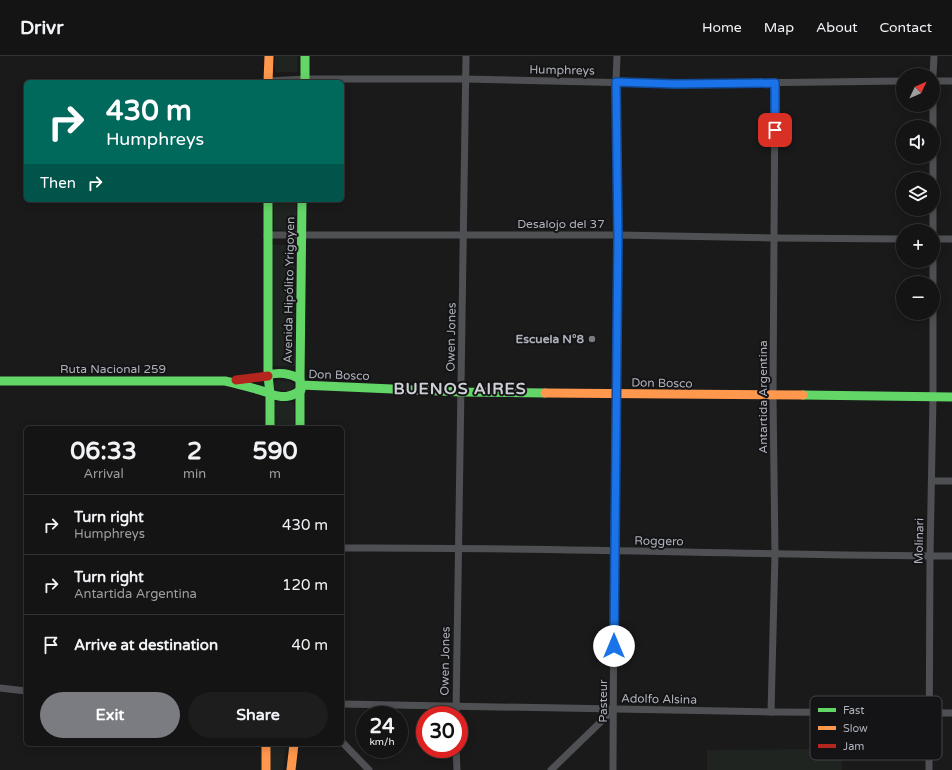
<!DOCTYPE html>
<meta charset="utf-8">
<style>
body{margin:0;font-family:"Varela Round",sans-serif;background:#1d1d1d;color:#f1f3f6;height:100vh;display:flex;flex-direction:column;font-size:15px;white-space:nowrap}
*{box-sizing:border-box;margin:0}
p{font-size:13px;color:#9d9ea0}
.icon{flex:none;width:22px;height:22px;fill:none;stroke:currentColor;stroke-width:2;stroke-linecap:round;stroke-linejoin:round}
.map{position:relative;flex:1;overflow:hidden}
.side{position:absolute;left:24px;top:370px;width:320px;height:320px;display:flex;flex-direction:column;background:#141414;border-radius:6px;box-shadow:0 2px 10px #0003,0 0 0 1px #333334}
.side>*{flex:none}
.banner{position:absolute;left:24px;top:24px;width:320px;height:122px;border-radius:6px;box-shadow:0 2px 10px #0003,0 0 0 1px #333334;background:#00695c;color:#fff;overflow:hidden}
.needle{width:26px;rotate:46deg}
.controls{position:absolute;left:896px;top:12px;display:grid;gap:8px}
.controls a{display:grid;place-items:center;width:44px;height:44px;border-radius:50%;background:#141414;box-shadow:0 2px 10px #0003,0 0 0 1px #333334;font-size:20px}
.speed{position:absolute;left:356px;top:650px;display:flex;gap:8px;font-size:20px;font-weight:700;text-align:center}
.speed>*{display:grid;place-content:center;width:52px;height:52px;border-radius:50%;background:#141414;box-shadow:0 2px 10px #0003,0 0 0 1px #333334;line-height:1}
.speed small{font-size:10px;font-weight:400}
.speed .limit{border:6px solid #d22;background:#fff;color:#111}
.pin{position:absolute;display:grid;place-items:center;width:34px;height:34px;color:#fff;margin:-17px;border-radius:8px;box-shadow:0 2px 6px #0006}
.me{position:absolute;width:44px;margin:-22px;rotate:0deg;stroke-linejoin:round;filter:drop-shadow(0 0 3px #0008)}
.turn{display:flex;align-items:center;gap:14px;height:84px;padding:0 16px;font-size:18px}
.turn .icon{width:52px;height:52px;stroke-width:2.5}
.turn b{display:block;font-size:28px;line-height:34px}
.then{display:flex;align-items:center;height:38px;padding:0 16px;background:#0003;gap:8px;font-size:15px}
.eta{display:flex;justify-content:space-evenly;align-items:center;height:68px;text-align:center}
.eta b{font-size:24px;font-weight:800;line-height:28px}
.action{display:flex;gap:8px;margin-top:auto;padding:8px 16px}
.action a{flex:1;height:46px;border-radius:24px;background:#7a7c81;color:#fff;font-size:16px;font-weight:800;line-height:46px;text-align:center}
.action a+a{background:#1d1d1d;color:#f1f3f6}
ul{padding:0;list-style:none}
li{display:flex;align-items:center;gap:12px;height:60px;padding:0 16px;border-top:1px solid #333334}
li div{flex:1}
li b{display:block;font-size:15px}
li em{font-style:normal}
header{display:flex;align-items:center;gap:24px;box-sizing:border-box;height:56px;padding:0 20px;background:#141414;border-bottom:1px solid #333334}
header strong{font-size:19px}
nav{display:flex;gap:22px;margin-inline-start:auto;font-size:14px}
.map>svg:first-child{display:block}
.green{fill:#1f2420}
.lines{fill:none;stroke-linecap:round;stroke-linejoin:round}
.street{stroke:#4f5053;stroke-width:7}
.fast{stroke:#63d668;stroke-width:9}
.slow{stroke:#ff974d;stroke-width:9}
.jam{stroke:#b3261e;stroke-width:9}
.route-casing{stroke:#114b97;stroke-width:10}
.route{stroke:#1a73e8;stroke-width:7}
.poi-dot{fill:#7a7c81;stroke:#141416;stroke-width:1.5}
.labels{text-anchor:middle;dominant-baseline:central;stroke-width:4;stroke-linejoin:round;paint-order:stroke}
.street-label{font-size:12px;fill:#adb1b9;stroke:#141416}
.poi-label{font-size:12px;font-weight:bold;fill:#adb1b9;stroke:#141416;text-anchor:end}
.district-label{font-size:16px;font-weight:bold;letter-spacing:1px;fill:#ced0d6;stroke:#141416}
.key{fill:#141416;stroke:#424347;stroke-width:1}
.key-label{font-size:11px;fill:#adb1b9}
</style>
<header>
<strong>Drivr</strong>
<nav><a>Home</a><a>Map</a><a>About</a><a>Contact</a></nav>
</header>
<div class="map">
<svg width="952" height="714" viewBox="0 0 952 714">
<rect width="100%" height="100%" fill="#1a1a1a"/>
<g class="green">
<rect x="275" y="0" width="22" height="16"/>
<rect x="274" y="144" width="22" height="30"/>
<rect x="272" y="189" width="23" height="121"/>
<polygon points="278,324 291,326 294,329 293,332 290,335 278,334 275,333 274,327"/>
<polygon points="277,345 292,346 294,351 294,372 273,372 273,348"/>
<polygon points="271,688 286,688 283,714 270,714"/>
<polygon points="841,693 842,714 707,714 707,694"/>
</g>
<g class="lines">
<g class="street">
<polyline points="933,19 934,0"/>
<polyline points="268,25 305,23 465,23 676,28 903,25"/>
<polyline points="933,25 952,25"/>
<polyline points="933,71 933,49"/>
<polyline points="933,123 933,101"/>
<polyline points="933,175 933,153"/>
<polyline points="267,179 618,179 775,182 903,183"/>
<polyline points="933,183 952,183"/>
<polyline points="933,205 933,227"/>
<polyline points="932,425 952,425"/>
<path d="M342,492C545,491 749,499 952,500"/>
<polyline points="0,632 26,635"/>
<polyline points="342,648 771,656 952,657"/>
<polyline points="771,656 775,498 773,340 775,27"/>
<polyline points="456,659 466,0"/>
<polyline points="342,686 369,714"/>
<polyline points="456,693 457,714"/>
<polyline points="551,714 614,653"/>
<polyline points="613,714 614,496 618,179 616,26 617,0"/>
<polyline points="929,714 930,500 933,341 933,257"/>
</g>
<g class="fast">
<polyline points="305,0 305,26"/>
<polyline points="268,144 268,319"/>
<polyline points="300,323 302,144"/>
<path d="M0,325H225C240,328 255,333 270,337"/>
<polyline points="301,329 461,336 545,337"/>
<path d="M270,338C283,342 290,342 301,334"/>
<polyline points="803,339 952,341"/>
<path d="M270,372V338L268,319C280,316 289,317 300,323V372"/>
</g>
<g class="slow">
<polyline points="268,26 269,0"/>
<polyline points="545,337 803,339"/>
<polyline points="266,688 266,714"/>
<polyline points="291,714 294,688"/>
</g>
<polyline class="jam" points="236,324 268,320"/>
</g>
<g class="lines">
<defs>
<polyline id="route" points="614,590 618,180 616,26 676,28 775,27 775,74"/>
</defs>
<use href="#route" class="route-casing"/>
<use href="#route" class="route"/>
</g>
<circle class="poi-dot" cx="592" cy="283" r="4"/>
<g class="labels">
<g class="street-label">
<text transform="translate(562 14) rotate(1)">Humphreys</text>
<text x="561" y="168">Desalojo del 37</text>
<text transform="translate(289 234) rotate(-89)">Avenida Hipólito Yrigoyen</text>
<text transform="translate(451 281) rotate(-89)">Owen Jones</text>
<text x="113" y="313">Ruta Nacional 259</text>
<text transform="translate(339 319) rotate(2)">Don Bosco</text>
<text transform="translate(662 327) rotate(1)">Don Bosco</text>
<text transform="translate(763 341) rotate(-90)">Antartida Argentina</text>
<text transform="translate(659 485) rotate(1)">Roggero</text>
<text transform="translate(919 485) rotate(-89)">Molinari</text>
<text transform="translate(445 605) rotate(-89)">Owen Jones</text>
<text transform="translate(659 643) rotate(1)">Adolfo Alsina</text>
<text transform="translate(603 645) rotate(-90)">Pasteur</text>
</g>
<g class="poi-label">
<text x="584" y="283">Escuela N°8</text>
</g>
<g class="district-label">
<text x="460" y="333">BUENOS AIRES</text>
</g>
</g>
<rect x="810" y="640" width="132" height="64" rx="6" class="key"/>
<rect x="818" y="652" width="18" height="4" fill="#63d668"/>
<rect x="818" y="670" width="18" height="4" fill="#ff974d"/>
<rect x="818" y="688" width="18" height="4" fill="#b3261e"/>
<g class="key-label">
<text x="843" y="658">Fast</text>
<text x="843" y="676">Slow</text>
<text x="843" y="694">Jam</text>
</g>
</svg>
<div class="controls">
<a><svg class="needle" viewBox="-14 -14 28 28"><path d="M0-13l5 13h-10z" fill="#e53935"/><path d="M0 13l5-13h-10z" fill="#9d9ea0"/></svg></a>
<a><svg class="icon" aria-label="sound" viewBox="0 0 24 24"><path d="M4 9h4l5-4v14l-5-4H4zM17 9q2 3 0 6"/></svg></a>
<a><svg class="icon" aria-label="layers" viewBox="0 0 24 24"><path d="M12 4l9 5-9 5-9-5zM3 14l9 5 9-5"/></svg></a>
<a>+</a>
<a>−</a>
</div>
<div class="speed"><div>24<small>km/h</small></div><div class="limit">30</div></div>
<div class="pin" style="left:775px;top:74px;background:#d93025"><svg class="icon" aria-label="arrive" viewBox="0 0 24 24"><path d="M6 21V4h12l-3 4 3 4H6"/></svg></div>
<svg class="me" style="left:614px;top:590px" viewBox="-20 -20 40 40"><circle r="19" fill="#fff"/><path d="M0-13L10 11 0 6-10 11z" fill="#1a73e8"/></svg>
<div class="banner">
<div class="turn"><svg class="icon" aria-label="right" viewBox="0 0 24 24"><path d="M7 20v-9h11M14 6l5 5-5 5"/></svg><div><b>430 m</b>Humphreys</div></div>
<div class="then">Then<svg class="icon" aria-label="right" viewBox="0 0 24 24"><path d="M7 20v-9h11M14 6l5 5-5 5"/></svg></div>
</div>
<section class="side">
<div class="eta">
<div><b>06:33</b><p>Arrival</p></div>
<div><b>2</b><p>min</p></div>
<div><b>590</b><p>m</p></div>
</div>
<ul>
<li><svg class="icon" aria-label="right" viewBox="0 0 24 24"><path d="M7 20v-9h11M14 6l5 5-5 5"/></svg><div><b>Turn right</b><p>Humphreys</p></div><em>430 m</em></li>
<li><svg class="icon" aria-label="right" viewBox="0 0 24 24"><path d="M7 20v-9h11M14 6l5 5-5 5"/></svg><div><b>Turn right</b><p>Antartida Argentina</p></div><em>120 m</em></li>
<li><svg class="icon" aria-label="arrive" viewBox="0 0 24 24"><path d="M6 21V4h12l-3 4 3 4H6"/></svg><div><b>Arrive at destination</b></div><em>40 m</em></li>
</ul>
<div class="action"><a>Exit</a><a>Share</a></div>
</section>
</div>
